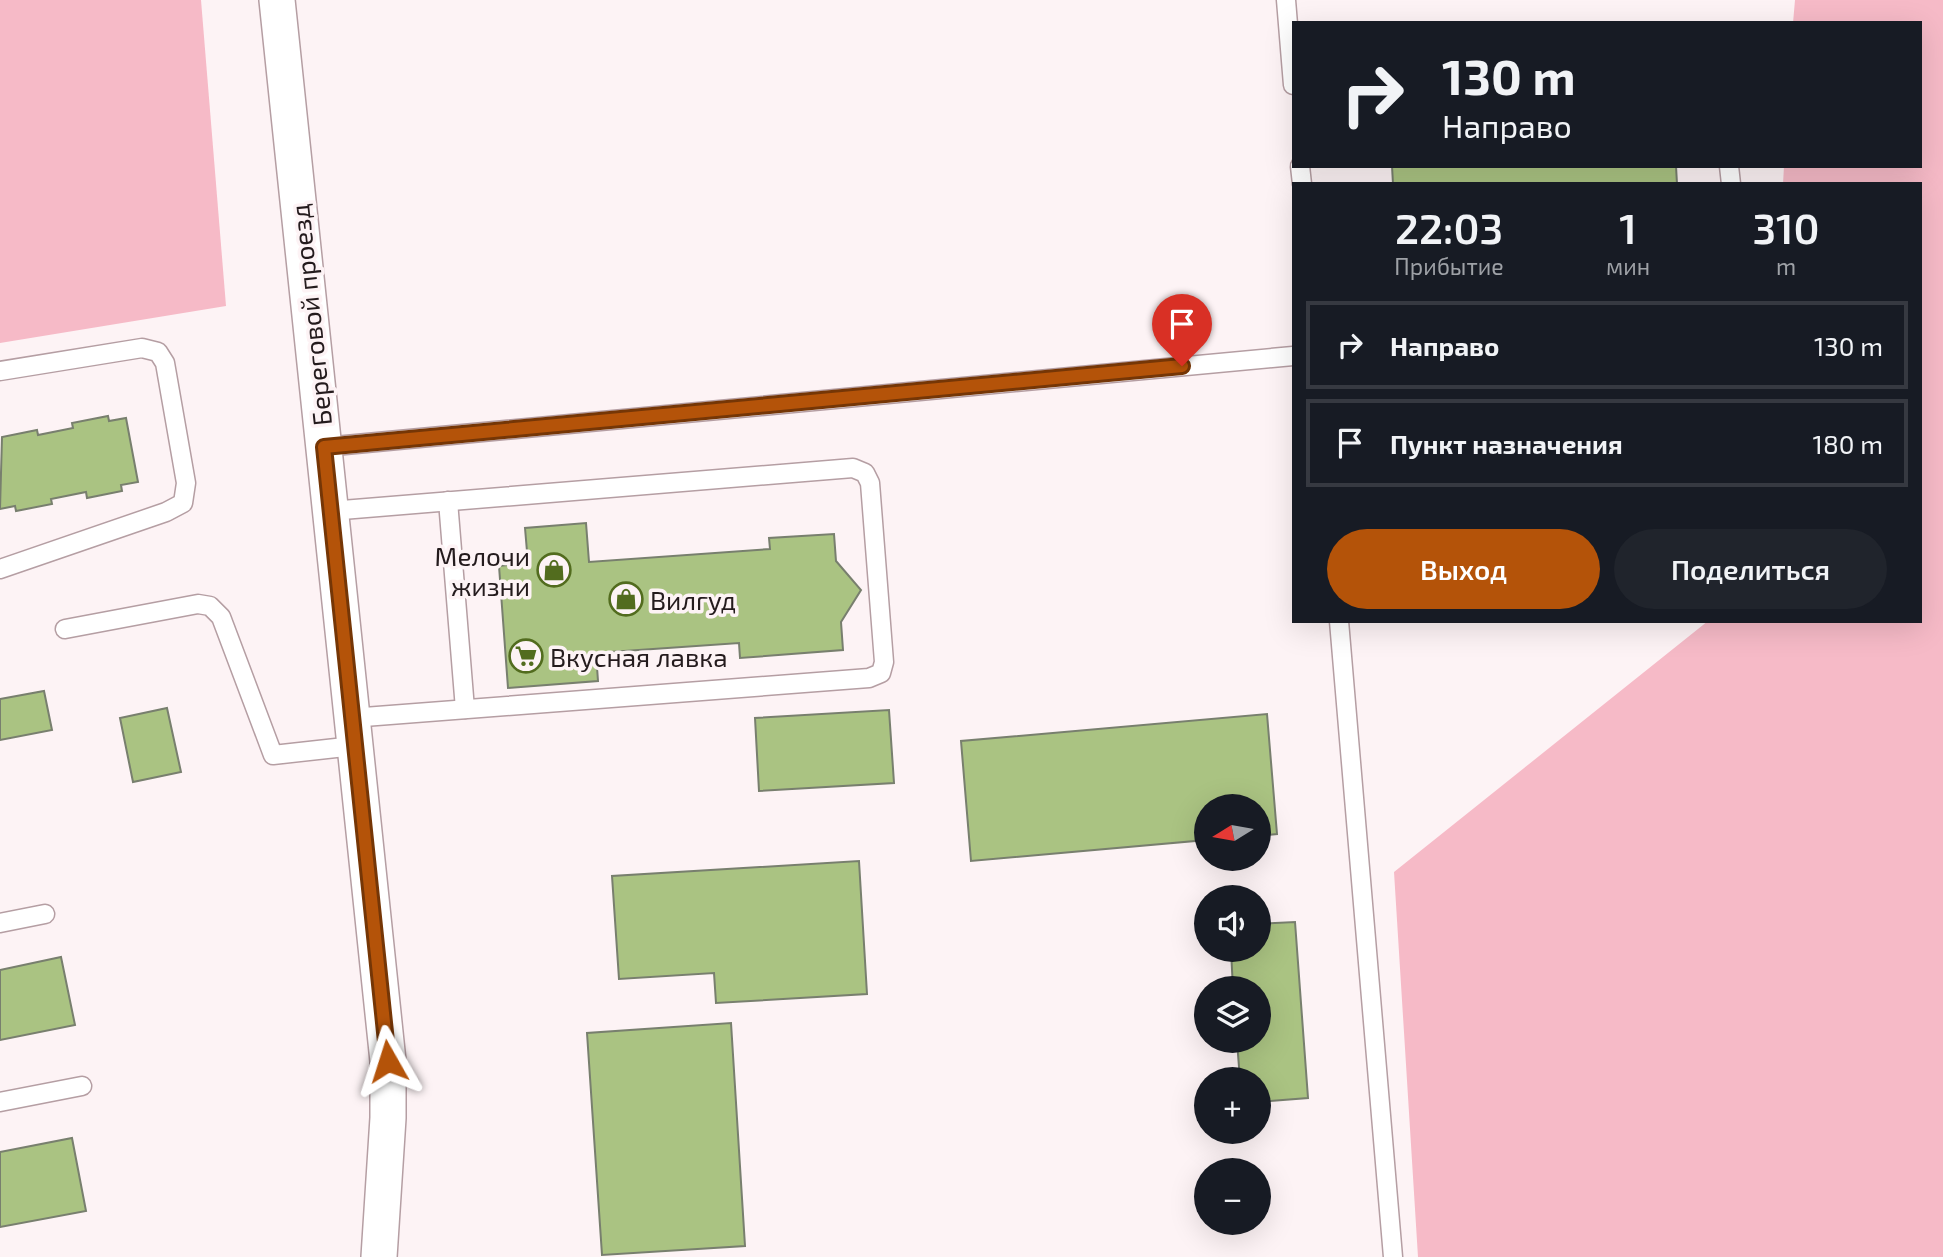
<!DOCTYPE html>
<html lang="ru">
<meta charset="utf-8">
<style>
body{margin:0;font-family:"Exo 2",sans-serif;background:#20242c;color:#f1f3f6;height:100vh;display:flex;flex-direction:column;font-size:26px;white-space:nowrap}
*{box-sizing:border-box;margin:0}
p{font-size:23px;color:#9ea1a6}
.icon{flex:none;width:38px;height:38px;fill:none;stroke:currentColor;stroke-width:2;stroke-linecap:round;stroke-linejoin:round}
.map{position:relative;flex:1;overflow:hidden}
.details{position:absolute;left:1292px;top:182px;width:630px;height:441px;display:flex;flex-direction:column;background:#171b24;border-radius:0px;box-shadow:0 7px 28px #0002}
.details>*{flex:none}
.guide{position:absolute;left:1292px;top:21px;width:630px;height:147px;border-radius:0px;box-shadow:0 7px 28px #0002;background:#171b24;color:#f1f3f6;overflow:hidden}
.needle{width:46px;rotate:259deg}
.tools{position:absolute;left:1194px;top:794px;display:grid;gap:14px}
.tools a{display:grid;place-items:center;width:77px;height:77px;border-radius:50%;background:#171b24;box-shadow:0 7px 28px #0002;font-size:35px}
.pin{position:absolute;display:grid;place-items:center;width:60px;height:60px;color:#fff;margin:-72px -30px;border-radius:50% 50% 50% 0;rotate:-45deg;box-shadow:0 0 7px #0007}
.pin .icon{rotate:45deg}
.me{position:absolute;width:77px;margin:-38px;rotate:354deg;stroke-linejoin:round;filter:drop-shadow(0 0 5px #0008)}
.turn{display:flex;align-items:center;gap:24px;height:147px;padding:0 35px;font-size:32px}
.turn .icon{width:91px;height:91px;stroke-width:2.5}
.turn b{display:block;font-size:49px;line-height:60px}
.eta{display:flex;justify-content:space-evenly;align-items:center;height:119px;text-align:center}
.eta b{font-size:42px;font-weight:600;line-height:49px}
.primary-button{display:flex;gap:14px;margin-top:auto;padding:14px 35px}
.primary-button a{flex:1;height:80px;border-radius:42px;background:#b45309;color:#fff;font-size:28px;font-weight:600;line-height:80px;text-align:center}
.primary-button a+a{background:#20242c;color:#f1f3f6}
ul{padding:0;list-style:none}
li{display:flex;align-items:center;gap:21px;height:88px;margin:0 14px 10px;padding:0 21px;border:4px solid #363941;border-radius:0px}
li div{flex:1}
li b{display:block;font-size:26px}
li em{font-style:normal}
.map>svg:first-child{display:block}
.green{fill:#f6bac7}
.building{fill:#aac382;stroke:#787f6e;stroke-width:2}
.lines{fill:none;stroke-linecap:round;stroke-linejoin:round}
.lane-casing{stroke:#b59ea3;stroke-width:21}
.street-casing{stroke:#b59ea3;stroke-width:38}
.lane{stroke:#fff;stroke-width:18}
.street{stroke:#fff;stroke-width:35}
.route-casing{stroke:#753606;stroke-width:18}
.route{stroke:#b45309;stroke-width:12}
.labels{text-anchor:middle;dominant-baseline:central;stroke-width:7;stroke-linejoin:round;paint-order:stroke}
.street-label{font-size:26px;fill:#241b1d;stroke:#fdf3f5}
.poi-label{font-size:26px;fill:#241b1d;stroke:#fdf3f5;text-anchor:start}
</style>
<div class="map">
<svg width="1943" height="1257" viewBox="0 0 1943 1257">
<rect width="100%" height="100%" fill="#fdf3f5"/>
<g class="green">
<polygon points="0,0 201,0 226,306 0,343"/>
<polygon points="1795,0 1943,0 1943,1257 1418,1257 1394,872 1708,621 1920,621 1920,184 1783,184 1784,166 1920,166 1920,23 1793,23"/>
</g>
<g class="building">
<polygon points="1392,166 1676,166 1677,184 1393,184"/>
<polygon points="108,416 109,421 126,418 138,482 121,485 122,491 87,498 86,492 51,499 52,504 16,511 15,506 0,509 2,437 37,430 38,435 73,428 72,423"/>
<polygon points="586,523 589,562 770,549 769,538 834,534 836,561 861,590 841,622 843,650 740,658 739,643 596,653 598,681 508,688 499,566 528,563 525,528"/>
<polygon points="44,691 52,730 0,740 0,699"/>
<polygon points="167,708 181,772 133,782 120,718"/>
<polygon points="889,710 894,783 759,791 755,718"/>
<polygon points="1267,714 1277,834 1258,836 1258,807 1206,807 1206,840 971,861 961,741"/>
<polygon points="859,861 867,994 716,1003 714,973 619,979 612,876"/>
<polygon points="1295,922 1308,1098 1258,1102 1258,1080 1240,1080 1237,1041 1258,1041 1258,989 1233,989 1231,950 1258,950 1258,924"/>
<polygon points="61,957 75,1025 0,1040 0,970"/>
<polygon points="731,1023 745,1246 602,1255 587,1033"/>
<polygon points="72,1138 86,1211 0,1227 0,1152"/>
</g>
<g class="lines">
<defs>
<g id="lane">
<polyline points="1286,0 1293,85"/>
<polyline points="1300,166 1302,184"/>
<polyline points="1729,166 1731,184"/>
<polyline points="0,371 142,348 158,352 165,363 186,483 183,503 166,512 0,569"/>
<polyline points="324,447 1293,356"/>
<polyline points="448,501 465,709"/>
<polyline points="330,511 853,468 865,473 870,483 884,662 881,673 869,678 351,718"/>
<polyline points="1339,621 1393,1257"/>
<polyline points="65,629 198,604 210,606 221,617 273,755 354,746"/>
<polyline points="0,923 45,914"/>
<polyline points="0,1102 82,1086"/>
</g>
<polyline id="street" points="277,0 388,1061 388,1118 379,1257"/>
</defs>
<use href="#lane" class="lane-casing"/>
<use href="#street" class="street-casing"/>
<use href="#lane" class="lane"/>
<use href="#street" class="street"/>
</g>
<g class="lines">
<defs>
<polyline id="route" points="388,1061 324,447 1182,366"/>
</defs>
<use href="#route" class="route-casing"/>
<use href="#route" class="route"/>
</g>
<defs>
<symbol id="shop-ring" viewBox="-11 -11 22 22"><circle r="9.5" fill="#fdf3f5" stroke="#526c1e" stroke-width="1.5"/><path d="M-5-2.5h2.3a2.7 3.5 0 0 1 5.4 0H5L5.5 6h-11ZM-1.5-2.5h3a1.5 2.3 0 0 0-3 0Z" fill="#526c1e"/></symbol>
<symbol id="supermarket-ring" viewBox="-11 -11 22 22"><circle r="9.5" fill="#fdf3f5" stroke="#526c1e" stroke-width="1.5"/><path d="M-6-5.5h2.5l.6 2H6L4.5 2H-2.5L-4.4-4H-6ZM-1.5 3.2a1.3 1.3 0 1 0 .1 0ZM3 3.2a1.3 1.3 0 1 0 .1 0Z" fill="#526c1e"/></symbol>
</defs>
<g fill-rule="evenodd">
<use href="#shop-ring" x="535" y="551" width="38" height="38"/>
<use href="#shop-ring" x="607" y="580" width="38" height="38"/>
<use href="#supermarket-ring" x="507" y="637" width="38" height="38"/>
</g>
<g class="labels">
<g class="street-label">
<text transform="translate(310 315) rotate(-96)">Береговой проезд</text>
</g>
<g class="poi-label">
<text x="530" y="555" text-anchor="end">Мелочи<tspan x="530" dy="30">жизни</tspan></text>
<text x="650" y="599">Вилгуд</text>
<text x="550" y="656">Вкусная лавка</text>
</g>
</g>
</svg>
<div class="tools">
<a><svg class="needle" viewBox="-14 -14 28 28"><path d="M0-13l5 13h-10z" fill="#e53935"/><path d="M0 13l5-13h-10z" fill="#9ea1a6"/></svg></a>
<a><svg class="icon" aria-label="sound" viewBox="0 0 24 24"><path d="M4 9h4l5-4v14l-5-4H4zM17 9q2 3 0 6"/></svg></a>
<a><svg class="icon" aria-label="layers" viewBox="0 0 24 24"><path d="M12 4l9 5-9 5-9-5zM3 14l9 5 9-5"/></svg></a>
<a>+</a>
<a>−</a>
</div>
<div class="pin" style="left:1182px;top:366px;background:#d93025"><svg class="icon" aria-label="arrive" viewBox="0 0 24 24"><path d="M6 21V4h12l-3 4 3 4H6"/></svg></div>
<svg class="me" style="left:388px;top:1061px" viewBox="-20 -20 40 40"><path d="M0-17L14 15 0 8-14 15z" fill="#b45309" stroke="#fff" stroke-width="4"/></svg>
<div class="guide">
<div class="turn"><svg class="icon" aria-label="right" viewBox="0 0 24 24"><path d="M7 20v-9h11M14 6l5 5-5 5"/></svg><div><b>130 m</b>Направо</div></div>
</div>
<section class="details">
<div class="eta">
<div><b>22:03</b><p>Прибытие</p></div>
<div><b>1</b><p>мин</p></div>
<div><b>310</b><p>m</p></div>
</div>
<ul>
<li><svg class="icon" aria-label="right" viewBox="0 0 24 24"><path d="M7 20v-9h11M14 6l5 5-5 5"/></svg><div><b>Направо</b></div><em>130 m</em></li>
<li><svg class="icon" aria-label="arrive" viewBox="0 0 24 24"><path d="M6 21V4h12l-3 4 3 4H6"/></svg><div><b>Пункт назначения</b></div><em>180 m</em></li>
</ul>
<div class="primary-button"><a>Выход</a><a>Поделиться</a></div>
</section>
</div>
